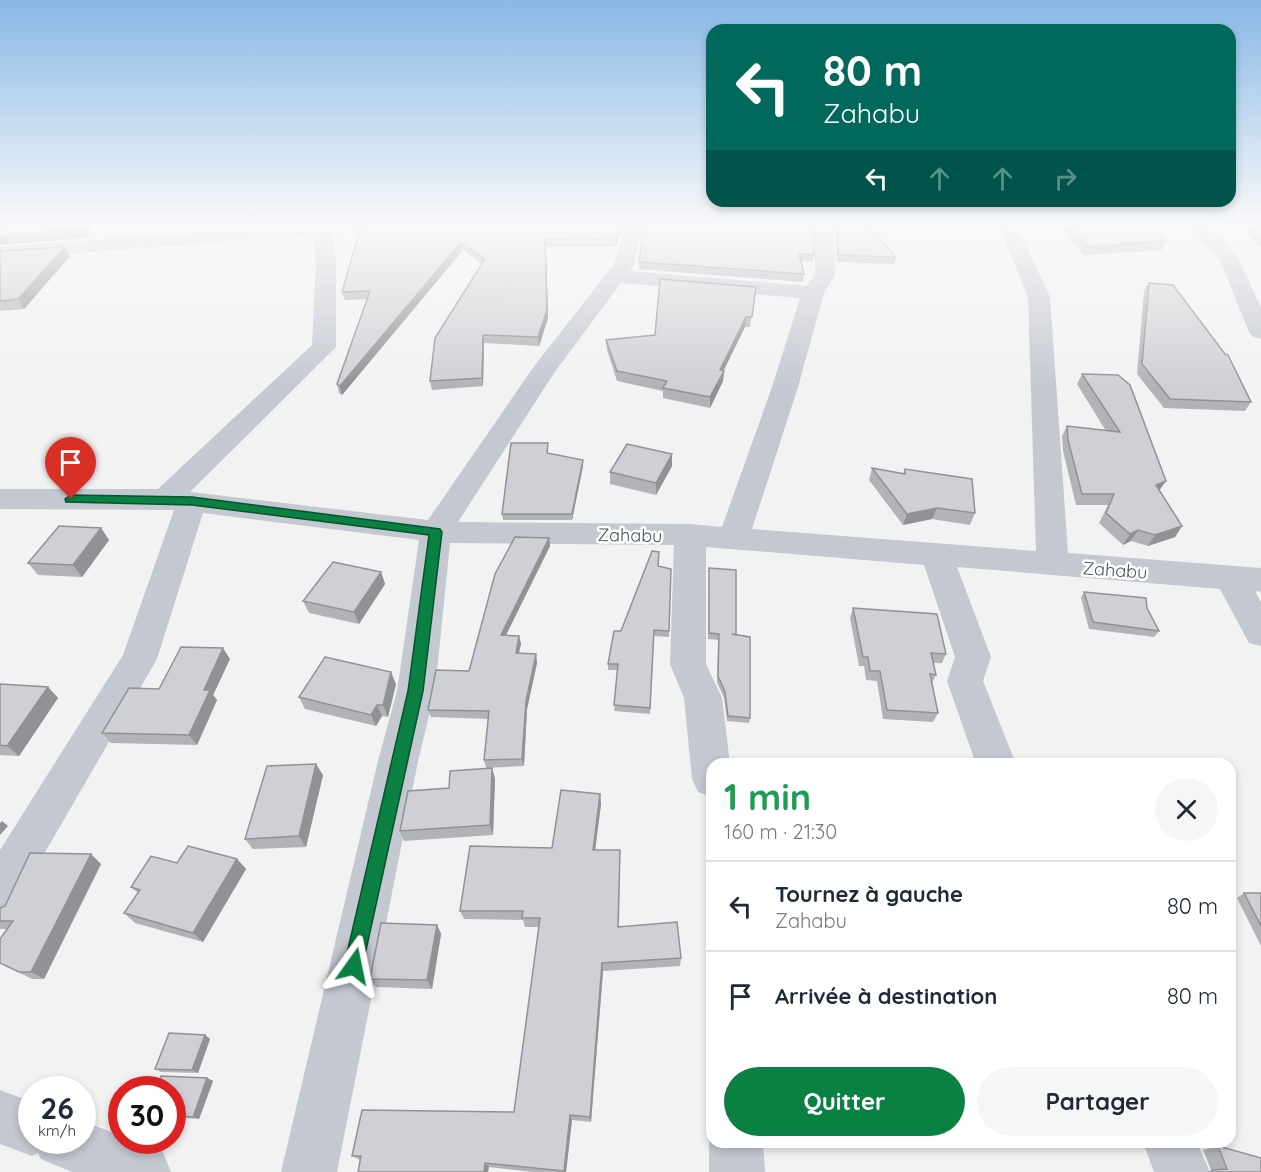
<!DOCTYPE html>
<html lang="fr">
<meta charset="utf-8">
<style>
body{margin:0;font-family:Quicksand,sans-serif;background:#f6f6f7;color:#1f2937;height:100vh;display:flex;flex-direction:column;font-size:22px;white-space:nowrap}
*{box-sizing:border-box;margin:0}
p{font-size:20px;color:#747a83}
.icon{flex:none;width:33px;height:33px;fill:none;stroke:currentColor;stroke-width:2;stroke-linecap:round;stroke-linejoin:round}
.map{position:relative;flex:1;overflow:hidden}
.side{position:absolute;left:706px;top:758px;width:530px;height:390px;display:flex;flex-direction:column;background:#fff;border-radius:18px;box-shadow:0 3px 9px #0003}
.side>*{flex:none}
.guide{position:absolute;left:706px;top:24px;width:530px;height:183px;border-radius:18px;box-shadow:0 3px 9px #0003;background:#00695c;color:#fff;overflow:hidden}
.speed{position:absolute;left:18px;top:1076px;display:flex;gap:12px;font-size:30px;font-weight:700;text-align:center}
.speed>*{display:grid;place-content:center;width:78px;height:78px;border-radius:50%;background:#fff;box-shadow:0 3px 9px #0003;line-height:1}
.speed small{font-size:15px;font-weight:400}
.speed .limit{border:9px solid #d22;background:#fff;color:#111}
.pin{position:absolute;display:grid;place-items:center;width:51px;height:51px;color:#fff;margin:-62px -26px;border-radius:50% 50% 50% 0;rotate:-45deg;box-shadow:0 0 6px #0007}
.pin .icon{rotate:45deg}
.me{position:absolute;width:66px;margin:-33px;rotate:12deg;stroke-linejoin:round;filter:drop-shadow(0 0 4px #0008)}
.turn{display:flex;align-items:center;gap:21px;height:126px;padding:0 18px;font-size:27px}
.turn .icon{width:78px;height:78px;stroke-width:2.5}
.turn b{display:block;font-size:42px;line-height:51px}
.lanes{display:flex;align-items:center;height:57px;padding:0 18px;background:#0003;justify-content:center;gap:30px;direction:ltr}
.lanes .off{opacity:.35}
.round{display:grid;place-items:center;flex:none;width:63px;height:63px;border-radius:32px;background:#f6f6f7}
.summary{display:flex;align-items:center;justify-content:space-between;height:102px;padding:0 18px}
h1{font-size:36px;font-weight:800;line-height:45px;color:#1e9e55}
.button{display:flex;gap:12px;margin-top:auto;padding:12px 18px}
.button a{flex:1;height:69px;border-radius:36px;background:#0b8043;color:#fff;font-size:24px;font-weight:800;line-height:69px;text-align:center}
.button a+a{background:#f6f6f7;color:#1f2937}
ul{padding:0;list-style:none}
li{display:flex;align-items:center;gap:18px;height:90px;padding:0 18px;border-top:2px solid #e0e1e3}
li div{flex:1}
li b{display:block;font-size:22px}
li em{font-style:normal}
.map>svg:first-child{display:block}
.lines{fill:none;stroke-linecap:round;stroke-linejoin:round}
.minor{fill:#c4c8d1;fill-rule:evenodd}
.wall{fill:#b2b3b7}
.shaded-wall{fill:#919295}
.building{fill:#cfd0d5;stroke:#919295;stroke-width:1.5}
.route{fill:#0b8043;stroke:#07532c;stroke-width:1.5}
.labels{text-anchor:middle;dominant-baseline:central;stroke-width:5;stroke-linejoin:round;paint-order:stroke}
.street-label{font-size:18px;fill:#4b505d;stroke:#fff}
</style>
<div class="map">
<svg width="1261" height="1172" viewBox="0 0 1261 1172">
<rect width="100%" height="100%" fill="#f3f2f2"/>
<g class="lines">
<g class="minor">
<path d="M310,224H393L391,228L384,230L333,234L336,264V347L190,492L428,520L535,365L614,264L625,224H643L634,265L630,271L807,286L815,275V224H833L835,275L824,293L798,387L752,529L1036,551L1028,297L998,224H1016L1050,297L1068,553L1261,568V592L1255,591L1261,602V646L1249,643L1220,589L957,567L991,657L983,681L1016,764H976L947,681L955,657L924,565L706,547V664L722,698L730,764H712V797L698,792L692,779L684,698L670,664L674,545L450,543L435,691L418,761L337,1172H281L378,761L397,691L419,540L203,513L157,659L40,861L16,913L0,920V850L123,655L174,510L0,509V489H158L312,345L316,264L313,235L0,259V247ZM621,283L800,298L772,387L722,527L690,524L458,522L554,373Z"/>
<polygon points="1180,224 1201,224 1224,241 1238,258 1261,307 1261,339 1253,337 1249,332 1221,263 1210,250"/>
<polygon points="0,1090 32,1102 32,1140 82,1140 82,1121 122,1136 122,1140 132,1140 163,1152 171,1172 72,1172 41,1159 38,1153 32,1156 0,1144"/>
<polygon points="712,1133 712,1142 763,1142 765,1172 709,1172 709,1142"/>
<polygon points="1143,1142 1197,1142 1210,1172 1154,1172"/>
</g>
</g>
<g class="wall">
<polygon points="623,224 616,247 574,247 573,245 572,247 546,247 548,318 539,346 484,343 483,386 432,390 430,381 482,264 463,250 342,395 339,393 337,384 368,299 345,300 342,292 361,226"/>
<polygon points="835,224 868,224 896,257 894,264 837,262"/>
<polygon points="1058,224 1150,224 1166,241 1162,250 1084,255"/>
<polygon points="644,225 814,255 813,262 801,261 804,274 803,282 639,269 639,262"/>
<polygon points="1247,226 1261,227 1261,247 1244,231"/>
<polygon points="0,251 70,256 24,309 0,311"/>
<polygon points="1149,283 1251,402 1245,411 1164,408 1137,374 1144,291"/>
<polygon points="756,287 750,327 745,327 723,371 724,371 723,381 710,408 663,398 663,391 617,381 607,350 606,340 655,335"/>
<polygon points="1082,374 1182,526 1175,537 1148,546 1131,541 1123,545 1099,523 1108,505 1076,505 1063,451 1062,436 1067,426 1106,431 1077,384"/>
<polygon points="548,443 548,453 583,460 583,466 572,520 503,520 502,514"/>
<polygon points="672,454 672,466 656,495 610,484 610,472"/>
<polygon points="872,468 903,474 905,469 975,513 970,525 932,519 903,525 869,480"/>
<polygon points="101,528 109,540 82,577 38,575 28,563"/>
<polygon points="549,538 550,546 506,635 519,636 521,644 519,653 536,654 537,663 527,709 524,766 486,768 484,760 488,719 431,717 428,710 469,671"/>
<polygon points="658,566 671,569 669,637 654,636 650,714 614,711 618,670 608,670 608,664 621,631"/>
<polygon points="709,568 736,635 750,718 749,723 727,721 724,698 717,682 718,640 708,639"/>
<polygon points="381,572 385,584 359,624 309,613 303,601"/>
<polygon points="1084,592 1147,608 1159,631 1154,637 1089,629 1081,598"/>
<polygon points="853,608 946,654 942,663 933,663 936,675 932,683 938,713 933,722 883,719 877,681 866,680 864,666 859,666 850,618"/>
<polygon points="230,659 213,695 217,700 197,745 111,743 102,733 159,689"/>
<polygon points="0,684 48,687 58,698 19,756 0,755"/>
<polygon points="396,684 388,717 382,716 376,726 305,709 299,697"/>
<polygon points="492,768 495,779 493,835 404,841 400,831 449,788"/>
<polygon points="323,775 306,847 253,849 245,839"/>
<polygon points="600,794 601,804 595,850 620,850 619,927 681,958 680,966 603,971 591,1122 572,1120 566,1172 533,1172 489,1167 360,1160 352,1156 514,1112 539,927 525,927 523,920 464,919 460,911 552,848"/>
<polygon points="237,859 246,869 203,942 135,923 124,913 138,893 131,887 177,863"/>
<polygon points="101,864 44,979 32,979 0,963 0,939 7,929 0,929 0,908"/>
<polygon points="1244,893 1261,893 1261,946 1237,898"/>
<polygon points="437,925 441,934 432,989 376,987 370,979"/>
<polygon points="205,1035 210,1039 198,1073 161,1072 155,1069"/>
<polygon points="207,1078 213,1081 199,1119 172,1117 172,1089"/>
<polygon points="1218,1146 1261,1172 1206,1172 1211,1170 1203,1150"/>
</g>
<g class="shaded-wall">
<polygon points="88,224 92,231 86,238 0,245 0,236"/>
<polygon points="621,224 623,224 616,247 616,240"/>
<polygon points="461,242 463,250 342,395 340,386"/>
<polygon points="65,247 70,256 24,309 18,299"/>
<polygon points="546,247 548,318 539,346 538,337"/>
<polygon points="746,317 745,327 719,380 720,370"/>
<polygon points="483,335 484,343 483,386 482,378"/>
<polygon points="724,371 723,381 710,408 710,397"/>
<polygon points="672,454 672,466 656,495 656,483"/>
<polygon points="583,460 583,466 572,520 572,514"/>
<polygon points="1166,481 1159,491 1156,485"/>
<polygon points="937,508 932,519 903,525 907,514"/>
<polygon points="1182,526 1175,537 1148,546 1155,535"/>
<polygon points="101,528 109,540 82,577 73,565"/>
<polygon points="1138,530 1131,541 1123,545 1130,534"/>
<polygon points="549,538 550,546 502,643 501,635"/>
<polygon points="381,572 385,584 359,624 354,612"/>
<polygon points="519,636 521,644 517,661 516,653"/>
<polygon points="223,648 230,659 213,695 217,700 197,745 189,735 204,690"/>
<polygon points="536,654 537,663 527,709 524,766 522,759 526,701"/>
<polygon points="391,672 396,684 388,717 383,705"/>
<polygon points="48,687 58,698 19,756 7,746"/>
<polygon points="377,705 382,716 376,726 371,715"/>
<polygon points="316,764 323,775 306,847 299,836"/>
<polygon points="492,768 495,779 493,835 490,825"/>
<polygon points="600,794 601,804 594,859 593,850"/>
<polygon points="2,821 8,826 0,835 0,823"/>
<polygon points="91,854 101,864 44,979 31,972"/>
<polygon points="237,859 246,869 203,942 193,933"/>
<polygon points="437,925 441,934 432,989 427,980"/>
<polygon points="602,963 603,971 591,1122 590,1117"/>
<polygon points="205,1035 210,1039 198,1073 192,1070"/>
<polygon points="207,1078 213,1081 199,1119 193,1117"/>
<polygon points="570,1115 572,1120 566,1172 564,1172"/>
<polygon points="485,1163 489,1167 488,1172 484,1172"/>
</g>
<g class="building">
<polygon points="0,224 86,224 81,229 0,236"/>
<polygon points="386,224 621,224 616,240 574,239 573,237 572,239 545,239 547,310 538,337 483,335 482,378 430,381 435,338 485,259 461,242 340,386 337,384 370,291 342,292 361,226"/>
<polygon points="709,224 814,224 814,255 799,254 804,274 639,262 644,225 709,225"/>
<polygon points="837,224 868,224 896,257 838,255"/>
<polygon points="1068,224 1150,224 1166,241 1088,247"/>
<polygon points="1247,226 1261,227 1261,239"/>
<polygon points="65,247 18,299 0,301 0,251"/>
<polygon points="660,279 756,287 752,317 746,317 720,370 724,371 710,397 663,388 667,381 617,371 606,340 655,335"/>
<polygon points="1149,283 1173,285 1225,354 1228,355 1251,402 1170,399 1142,364"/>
<polygon points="1082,374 1118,375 1130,385 1166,481 1156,485 1182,526 1155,535 1138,530 1130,534 1106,513 1114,494 1082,494 1068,440 1067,426 1120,432"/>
<polygon points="511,443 548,443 547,453 583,460 572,514 502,514"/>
<polygon points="627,444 672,454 656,483 610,472"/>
<polygon points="872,468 905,474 905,469 972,479 975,513 937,508 907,514"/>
<polygon points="59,526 101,528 73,565 28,563"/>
<polygon points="515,537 549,538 501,635 519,636 516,653 536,654 526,701 522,759 484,760 489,711 428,710 436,670 469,671 495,574"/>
<polygon points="652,551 659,552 658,566 671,569 669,631 654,630 650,708 614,705 618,664 608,664 614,631 621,631"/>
<polygon points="333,562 381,572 354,612 303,601"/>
<polygon points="709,568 736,570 736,635 732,634 750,637 750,718 728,716 725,692 718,676 719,634 709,633"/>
<polygon points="1084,592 1146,598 1147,608 1159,631 1093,622"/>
<polygon points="853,608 937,614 946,654 931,653 936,675 930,674 938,713 887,710 880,671 870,671 868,657 863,657"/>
<polygon points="181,647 223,648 204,690 210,690 189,735 102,733 129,688 159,689"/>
<polygon points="325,657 391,672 383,705 377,705 371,715 299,697"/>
<polygon points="0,684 48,687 7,746 0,745"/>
<polygon points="316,764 299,836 245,839 267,766"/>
<polygon points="492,768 490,825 400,831 408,791 449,788 450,771"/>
<polygon points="561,790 600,794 593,850 620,850 618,927 677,922 681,958 602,963 590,1117 570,1115 564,1171 485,1163 484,1172 358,1172 361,1156 352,1156 362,1110 514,1112 540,918 522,918 523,911 460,911 470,846 552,848"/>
<polygon points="188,846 237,859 193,933 124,913 140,890 131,887 151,856 177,863"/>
<polygon points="30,853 91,854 31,972 19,972 0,963 0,939 13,921 0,921 0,908 5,906"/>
<polygon points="1244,893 1261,893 1261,926"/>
<polygon points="381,923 437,925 427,980 370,979"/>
<polygon points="169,1033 205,1035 192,1070 155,1069"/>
<polygon points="161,1076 207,1078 193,1117 172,1115 172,1089 156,1089"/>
<polygon points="1218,1146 1261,1158 1261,1172 1212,1172 1212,1170 1227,1169"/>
</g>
<linearGradient id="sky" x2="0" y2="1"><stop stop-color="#88b8e6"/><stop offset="0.58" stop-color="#faf9f9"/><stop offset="1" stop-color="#faf9f9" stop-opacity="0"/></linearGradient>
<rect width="1261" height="388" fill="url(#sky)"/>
<polygon class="route" points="71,495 192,497 440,529 442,532 423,691 361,973 354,976 347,973 344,966 408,691 429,535 192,505 66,502 65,499"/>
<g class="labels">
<g class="street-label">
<text transform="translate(630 535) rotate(1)">Zahabu</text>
<text transform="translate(1115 570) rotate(4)">Zahabu</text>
</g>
</g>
</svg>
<div class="speed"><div>26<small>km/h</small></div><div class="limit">30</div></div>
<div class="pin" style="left:71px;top:499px;background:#d93025"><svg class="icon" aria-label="arrive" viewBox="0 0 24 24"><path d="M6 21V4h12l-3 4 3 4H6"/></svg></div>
<svg class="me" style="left:354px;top:966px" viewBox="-20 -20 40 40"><path d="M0-17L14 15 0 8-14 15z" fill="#0b8043" stroke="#fff" stroke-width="4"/></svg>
<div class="guide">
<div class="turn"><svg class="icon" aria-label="left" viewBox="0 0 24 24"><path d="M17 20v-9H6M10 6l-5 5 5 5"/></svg><div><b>80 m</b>Zahabu</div></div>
<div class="lanes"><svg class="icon" aria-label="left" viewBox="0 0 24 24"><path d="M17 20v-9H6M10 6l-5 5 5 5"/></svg><svg class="icon off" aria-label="ahead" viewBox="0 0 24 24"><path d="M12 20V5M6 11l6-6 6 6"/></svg><svg class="icon off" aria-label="ahead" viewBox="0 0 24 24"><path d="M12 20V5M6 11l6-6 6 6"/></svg><svg class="icon off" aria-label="right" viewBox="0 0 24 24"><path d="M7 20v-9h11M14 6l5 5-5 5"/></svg></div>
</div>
<section class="side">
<div class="summary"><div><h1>1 min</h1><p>160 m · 21:30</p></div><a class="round"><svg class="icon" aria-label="close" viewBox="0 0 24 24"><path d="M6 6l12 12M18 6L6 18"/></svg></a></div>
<ul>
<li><svg class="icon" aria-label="left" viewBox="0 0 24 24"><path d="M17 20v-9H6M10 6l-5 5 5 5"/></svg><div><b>Tournez à gauche</b><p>Zahabu</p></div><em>80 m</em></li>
<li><svg class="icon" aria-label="arrive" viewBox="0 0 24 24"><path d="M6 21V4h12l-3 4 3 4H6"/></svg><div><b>Arrivée à destination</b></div><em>80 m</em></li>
</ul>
<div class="button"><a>Quitter</a><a>Partager</a></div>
</section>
</div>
